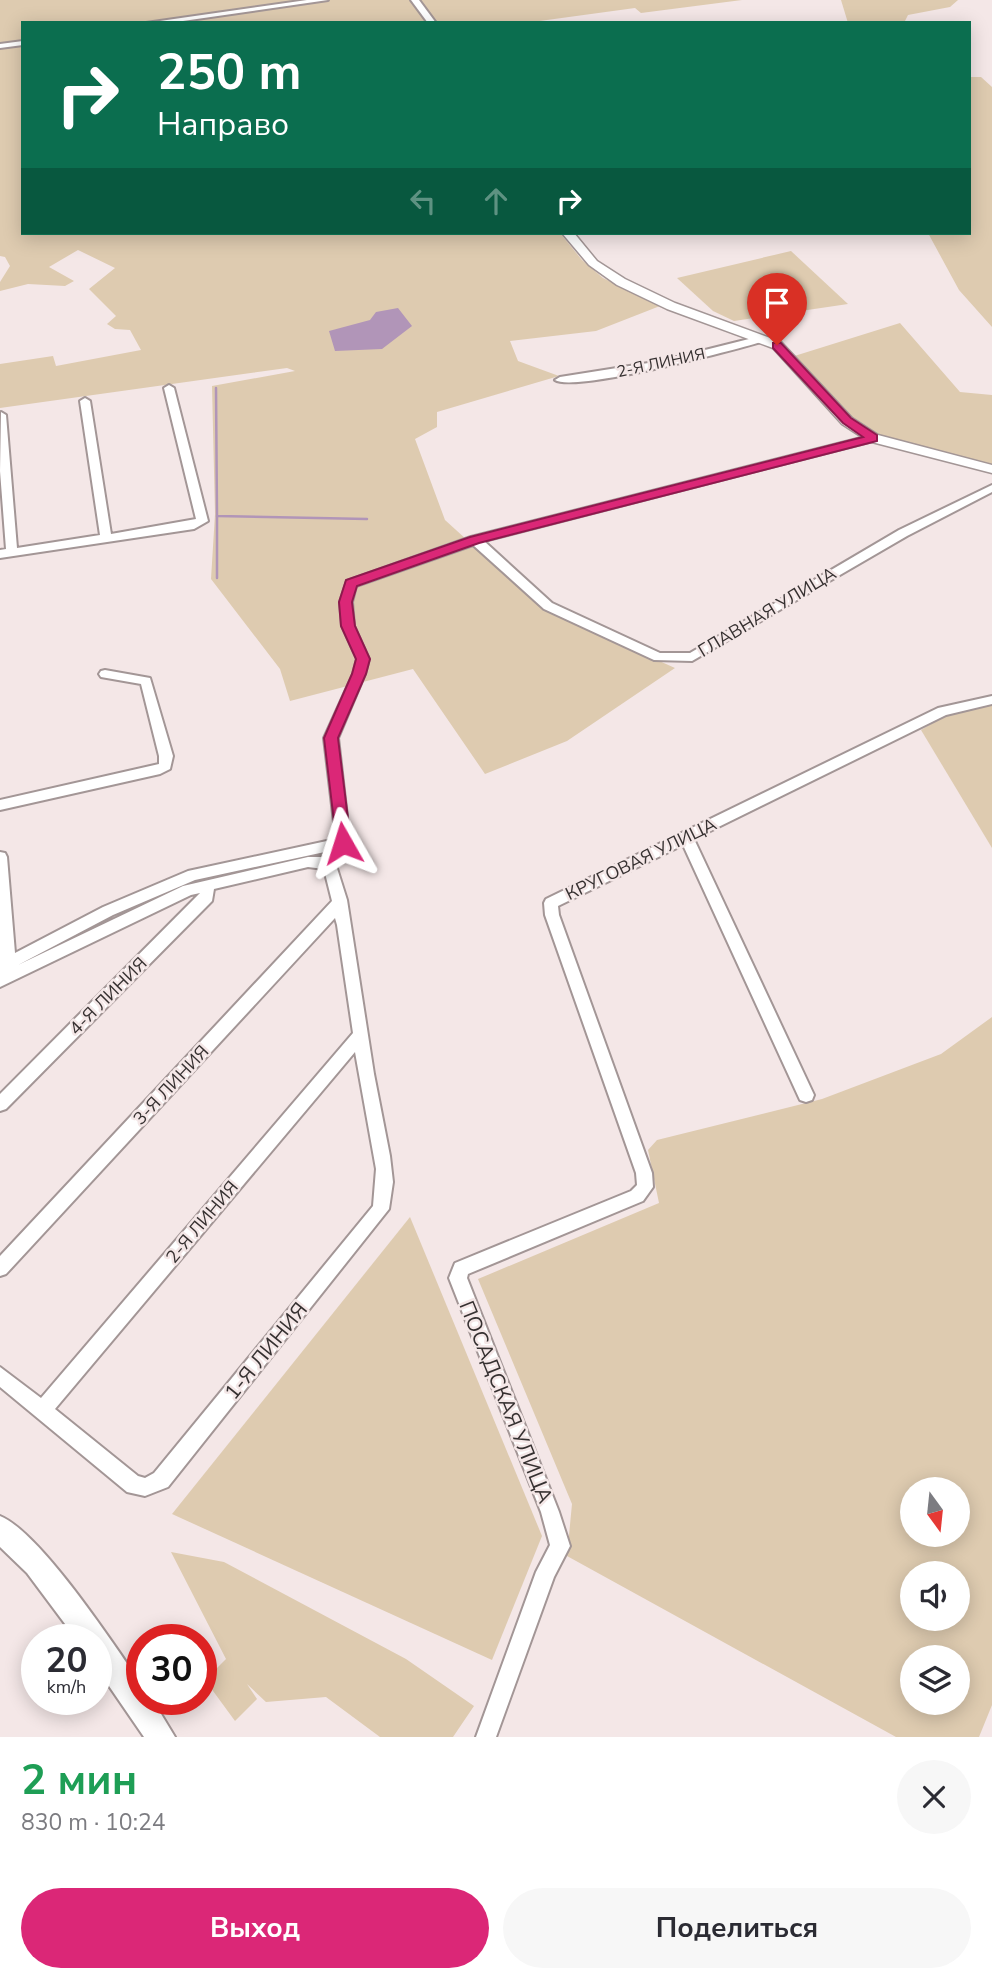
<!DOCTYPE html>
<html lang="ru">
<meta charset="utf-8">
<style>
body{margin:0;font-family:"Nunito Sans",sans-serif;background:#f7f7f7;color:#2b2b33;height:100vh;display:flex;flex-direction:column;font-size:26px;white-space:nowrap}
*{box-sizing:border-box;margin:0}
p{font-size:23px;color:#7c7c81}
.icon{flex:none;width:38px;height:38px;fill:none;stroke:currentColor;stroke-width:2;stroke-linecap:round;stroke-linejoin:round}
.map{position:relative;height:1737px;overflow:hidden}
.sheet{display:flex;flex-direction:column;background:#fff;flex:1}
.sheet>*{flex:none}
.banner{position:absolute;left:21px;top:21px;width:950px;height:214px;border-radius:0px;box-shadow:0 4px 18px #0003;background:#0b6e4f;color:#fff;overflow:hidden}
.needle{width:46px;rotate:165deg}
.controls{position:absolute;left:900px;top:1477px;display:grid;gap:14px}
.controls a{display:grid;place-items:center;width:70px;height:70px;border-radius:50%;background:#fff;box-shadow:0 4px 18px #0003;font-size:35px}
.speed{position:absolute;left:21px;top:1624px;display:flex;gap:14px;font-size:35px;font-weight:700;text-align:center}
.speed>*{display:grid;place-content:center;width:91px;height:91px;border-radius:50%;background:#fff;box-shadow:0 4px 18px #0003;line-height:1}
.speed small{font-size:18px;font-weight:400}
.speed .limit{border:10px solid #d22;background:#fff;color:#111}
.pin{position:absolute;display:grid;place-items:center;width:60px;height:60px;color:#fff;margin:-72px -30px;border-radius:50% 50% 50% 0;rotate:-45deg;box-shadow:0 0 7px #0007}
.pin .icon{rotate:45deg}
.me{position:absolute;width:77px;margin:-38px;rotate:354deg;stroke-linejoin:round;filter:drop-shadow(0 0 5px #0008)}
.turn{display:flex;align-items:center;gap:24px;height:147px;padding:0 21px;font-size:32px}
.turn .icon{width:91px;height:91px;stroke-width:2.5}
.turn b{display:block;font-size:49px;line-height:60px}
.lanes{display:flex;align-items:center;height:66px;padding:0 21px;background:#0003;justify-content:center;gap:35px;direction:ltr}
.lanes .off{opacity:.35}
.round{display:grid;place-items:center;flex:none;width:74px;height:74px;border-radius:37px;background:#f7f7f7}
.summary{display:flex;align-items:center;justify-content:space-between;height:119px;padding:0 21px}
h1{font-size:42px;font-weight:700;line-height:52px;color:#1e9e55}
.button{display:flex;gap:14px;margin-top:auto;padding:14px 21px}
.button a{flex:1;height:80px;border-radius:42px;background:#db2777;color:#fff;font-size:28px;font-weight:700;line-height:80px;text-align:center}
.button a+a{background:#f7f7f7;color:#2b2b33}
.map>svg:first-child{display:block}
.green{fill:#decbb0;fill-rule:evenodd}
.water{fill:#b195b8}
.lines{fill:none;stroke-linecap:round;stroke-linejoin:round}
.stream{stroke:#b195b8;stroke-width:2.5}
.minor-casing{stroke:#a39696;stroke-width:4}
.tertiary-casing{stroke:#a39696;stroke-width:3}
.secondary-casing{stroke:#a39696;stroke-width:4}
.minor{fill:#fff;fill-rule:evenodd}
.tertiary{fill:#fff;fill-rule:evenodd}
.secondary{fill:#fff;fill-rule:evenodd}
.route{fill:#db2777;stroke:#8e194d;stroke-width:2}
.labels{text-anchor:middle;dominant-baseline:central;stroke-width:5;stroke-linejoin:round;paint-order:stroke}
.far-street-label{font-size:16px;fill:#363131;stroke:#f4e7e7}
.street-label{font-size:18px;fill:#363131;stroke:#f4e7e7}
.near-street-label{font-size:21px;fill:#363131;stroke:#f4e7e7}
</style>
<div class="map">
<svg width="992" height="1737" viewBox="0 0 992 1737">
<rect width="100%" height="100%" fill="#f4e7e7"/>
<g class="green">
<polygon points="0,0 742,0 641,13 635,8 525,23 23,23 23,233 560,233 582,260 603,278 660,306 596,331 510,341 518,361 559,376 437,412 437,427 415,439 445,520 543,609 675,668 567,741 485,774 413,669 290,701 280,669 211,579 215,514 212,386 295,371 287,368 0,408 0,364 53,356 56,366 141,350 130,330 115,329 107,324 116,316 89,289 115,268 78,250 49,267 74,281 65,286 28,284 0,291 0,282 10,266 5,257 0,256"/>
<polygon points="841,0 958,0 950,7 908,15 904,23 848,23"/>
<polygon points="970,77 981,77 992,87 992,327 959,290 928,233 970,233"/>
<polygon points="791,251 848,304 734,321 713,311 677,278"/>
<polygon points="900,323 960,392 992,395 992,466 873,438 788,358"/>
<polygon points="992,704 992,848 921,730 948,714"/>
<path d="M992,1017V1705L979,1737H896L567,1556L572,1504L478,1279L659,1203L648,1150L657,1140L822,1099L941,1054ZM912,1489H957V1535H912ZM912,1573H957V1619H912ZM912,1657H957V1703H912Z"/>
<polygon points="410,1217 542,1536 492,1660 172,1514"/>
<polygon points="171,1552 224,1562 406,1659 474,1706 453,1737 380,1737 326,1697 266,1702 247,1684 257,1699 235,1721 205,1680 226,1659"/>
</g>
<polygon class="water" points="398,308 412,326 382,349 335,351 329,331 370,320 376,312"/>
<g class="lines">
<g class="stream">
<polyline points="216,388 217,516 367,519"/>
<polyline points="217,516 217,578"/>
</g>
<defs>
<g id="minor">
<polygon points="307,0 328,0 169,23 146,23"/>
<polygon points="411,0 419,0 436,23 428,23"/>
<polygon points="23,41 23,45 0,48 0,44"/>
<path d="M761,336L766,339L765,341C734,350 574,393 555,380L560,377L661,361Z"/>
<polygon points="169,385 174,388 208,521 194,529 0,558 0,550 6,549 0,471 1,412 6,415 17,548 100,535 80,401 85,398 90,401 111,534 196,519 164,388"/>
<path d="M873,435L878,438L877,440L484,541L552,603L660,653H690L899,530L992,485V492L907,536L692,661L654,660L544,609L473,545L356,586L352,602L354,626L369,659L365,674L338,738L350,843L348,847L195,880L113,915L18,965L183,886L308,857H322L335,862L347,900L374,1074L390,1156L393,1182L389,1209L168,1487L145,1496L127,1492L0,1387V1367L41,1398L353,1033L337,925L335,918L6,1274L0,1276V1256L332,901L324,869L308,867L214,889L212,901L6,1109L0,1111V1094L200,893L191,895L0,987V852L5,853L7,857L15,953L103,907L188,871L336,839L324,738L353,674L357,659L342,626L340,602L347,581L471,537ZM355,1052L376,1169L373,1206L154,1473L145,1478L138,1476L55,1409Z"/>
<polygon points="105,670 150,678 173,756 170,769 160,774 0,810 0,800 159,764 159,756 141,684 101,677 99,674 101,671"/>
<polygon points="992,696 992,704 946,715 694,839 814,1095 812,1100 806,1102 800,1100 683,845 558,906 559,915 652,1173 653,1187 643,1201 468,1274 467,1278 559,1512 570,1546 554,1577 496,1737 476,1737 536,1572 550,1545 541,1512 449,1278 455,1263 631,1191 637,1185 636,1173 545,915 544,903 546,899 938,708"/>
</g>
<polygon id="tertiary" points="562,233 574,233 597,261 625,279 675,303 781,342 852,418 878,435 992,465 992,473 868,441 842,424 773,348 667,309 617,285 589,265"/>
<path id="secondary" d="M0,1516C41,1533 114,1645 142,1685V1699H152L175,1737H144L96,1667V1640H77L27,1573L0,1547Z"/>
</defs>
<use href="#minor" class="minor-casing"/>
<use href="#tertiary" class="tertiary-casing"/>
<use href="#secondary" class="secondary-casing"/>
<use href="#minor" class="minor"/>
<use href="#tertiary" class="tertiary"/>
<use href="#secondary" class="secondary"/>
</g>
<polygon class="route" points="773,343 781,343 851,418 877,435 877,441 479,543 357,586 352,602 355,626 370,659 366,674 338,738 351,843 343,849 337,847 324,738 352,674 356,659 341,626 339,602 346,580 470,537 863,437 843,423 773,348"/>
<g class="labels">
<g class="far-street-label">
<text transform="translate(661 363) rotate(-12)">2-Я ЛИНИЯ</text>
</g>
<g class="street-label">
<text transform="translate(767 612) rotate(-31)">ГЛАВНАЯ УЛИЦА</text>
<text transform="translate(641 859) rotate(-26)">КРУГОВАЯ УЛИЦА</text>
<text transform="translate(108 996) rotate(-45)">4-Я ЛИНИЯ</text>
<text transform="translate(171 1085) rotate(-47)">3-Я ЛИНИЯ</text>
<text transform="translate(202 1222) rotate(-50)">2-Я ЛИНИЯ</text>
</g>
<g class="near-street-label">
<text transform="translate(266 1351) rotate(-51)">1-Я ЛИНИЯ</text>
<text transform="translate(506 1402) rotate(68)">ПОСАДСКАЯ УЛИЦА</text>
</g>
</g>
</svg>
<div class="controls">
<a><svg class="needle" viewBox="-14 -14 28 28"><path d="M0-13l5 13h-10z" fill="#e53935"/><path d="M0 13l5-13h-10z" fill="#7c7c81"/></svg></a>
<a><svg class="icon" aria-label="sound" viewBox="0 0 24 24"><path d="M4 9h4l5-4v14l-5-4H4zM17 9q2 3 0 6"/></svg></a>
<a><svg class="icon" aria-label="layers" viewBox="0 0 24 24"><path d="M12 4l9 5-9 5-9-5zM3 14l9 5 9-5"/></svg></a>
</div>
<div class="speed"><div>20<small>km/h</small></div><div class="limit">30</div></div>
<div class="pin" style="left:777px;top:345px;background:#d93025"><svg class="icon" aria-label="arrive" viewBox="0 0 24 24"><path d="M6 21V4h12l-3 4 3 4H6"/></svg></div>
<svg class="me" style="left:343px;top:843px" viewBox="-20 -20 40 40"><path d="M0-17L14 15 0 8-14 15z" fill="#db2777" stroke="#fff" stroke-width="4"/></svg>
<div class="banner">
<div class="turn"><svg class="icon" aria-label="right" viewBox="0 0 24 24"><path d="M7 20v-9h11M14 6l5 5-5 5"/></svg><div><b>250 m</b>Направо</div></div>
<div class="lanes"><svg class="icon off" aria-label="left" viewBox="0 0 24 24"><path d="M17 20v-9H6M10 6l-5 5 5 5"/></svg><svg class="icon off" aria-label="ahead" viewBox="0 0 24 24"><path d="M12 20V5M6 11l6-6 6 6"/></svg><svg class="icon" aria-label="right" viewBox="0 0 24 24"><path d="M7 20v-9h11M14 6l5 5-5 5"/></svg></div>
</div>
</div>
<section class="sheet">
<div class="summary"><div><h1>2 мин</h1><p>830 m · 10:24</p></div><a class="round"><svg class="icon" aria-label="close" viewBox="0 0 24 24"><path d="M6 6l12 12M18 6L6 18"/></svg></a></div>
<div class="button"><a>Выход</a><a>Поделиться</a></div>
</section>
